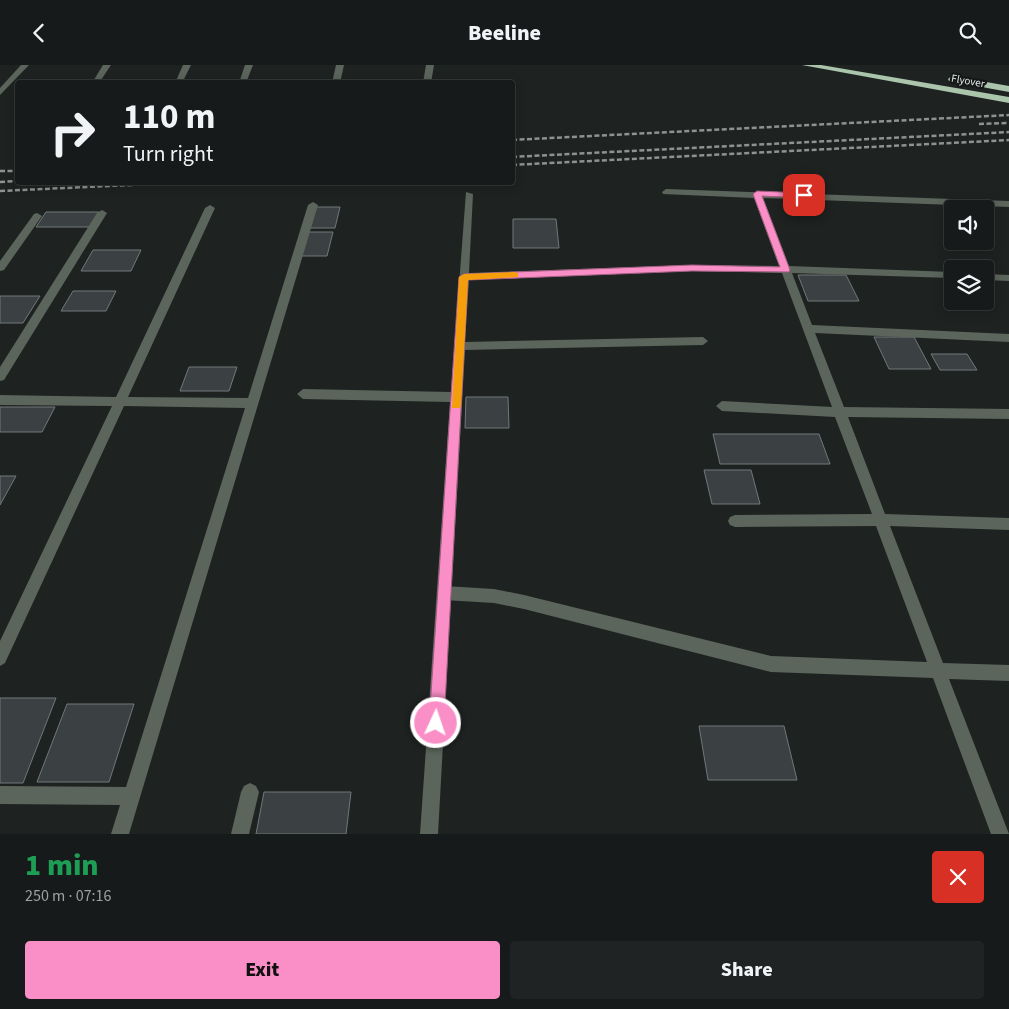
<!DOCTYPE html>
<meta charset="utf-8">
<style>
body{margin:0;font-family:"Source Sans 3",sans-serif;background:#1f2323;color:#f1f3f6;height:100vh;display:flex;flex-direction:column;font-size:19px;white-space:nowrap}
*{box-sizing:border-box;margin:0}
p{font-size:16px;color:#9ea1a2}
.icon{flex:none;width:28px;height:28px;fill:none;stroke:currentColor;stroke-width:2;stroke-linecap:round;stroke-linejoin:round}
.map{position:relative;height:769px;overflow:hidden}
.panel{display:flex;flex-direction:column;background:#161a1a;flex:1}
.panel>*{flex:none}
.hud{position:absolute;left:15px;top:15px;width:500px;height:105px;border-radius:5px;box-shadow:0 2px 12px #0003,0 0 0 1px #353839;background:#161a1a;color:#f1f3f6;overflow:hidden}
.controls{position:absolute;left:944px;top:135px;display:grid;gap:10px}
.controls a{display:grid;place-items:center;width:50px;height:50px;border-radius:5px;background:#161a1a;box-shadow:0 2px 12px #0003,0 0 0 1px #353839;font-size:25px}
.pin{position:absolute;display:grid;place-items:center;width:42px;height:42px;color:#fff;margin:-21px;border-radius:10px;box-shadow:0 2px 8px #0006}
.me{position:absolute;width:55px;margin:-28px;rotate:3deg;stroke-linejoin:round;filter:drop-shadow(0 0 4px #0008)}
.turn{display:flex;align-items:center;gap:18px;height:105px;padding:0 25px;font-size:22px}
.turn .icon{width:65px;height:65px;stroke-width:2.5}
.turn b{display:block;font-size:35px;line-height:42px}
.round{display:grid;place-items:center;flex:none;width:52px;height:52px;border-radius:5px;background:#1f2323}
.headline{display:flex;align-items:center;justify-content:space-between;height:85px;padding:0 25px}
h1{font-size:30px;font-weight:800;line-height:38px;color:#1e9e55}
.button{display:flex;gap:10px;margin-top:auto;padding:10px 25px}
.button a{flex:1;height:58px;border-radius:5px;background:#fa8fc7;color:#111;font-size:20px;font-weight:800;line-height:58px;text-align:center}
.button a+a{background:#1f2323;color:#f1f3f6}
header{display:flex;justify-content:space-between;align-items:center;height:65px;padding:0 25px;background:#161a1a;font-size:22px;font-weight:800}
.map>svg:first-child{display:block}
.building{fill:#3b4042;stroke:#72787a}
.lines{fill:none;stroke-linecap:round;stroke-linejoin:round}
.lane{fill:#5b655b;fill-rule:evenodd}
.street{fill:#5b655b;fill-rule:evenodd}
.highway{fill:#abc4ac;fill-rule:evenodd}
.rail{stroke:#8e9291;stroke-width:2.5;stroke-dasharray:5 2.5;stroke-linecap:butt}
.route{fill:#fa8fc7;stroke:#a25d81}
.slow{fill:#f59e0b}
.labels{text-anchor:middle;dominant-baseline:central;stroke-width:4.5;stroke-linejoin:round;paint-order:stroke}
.far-street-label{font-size:11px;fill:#e6e9e9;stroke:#141918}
</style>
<header><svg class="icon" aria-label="back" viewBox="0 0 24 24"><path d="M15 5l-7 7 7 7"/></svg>Beeline<svg class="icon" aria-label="search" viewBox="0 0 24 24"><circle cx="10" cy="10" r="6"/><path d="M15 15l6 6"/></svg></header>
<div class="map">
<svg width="1009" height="769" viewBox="0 0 1009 769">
<rect width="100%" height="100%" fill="#1e2322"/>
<g class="building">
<polygon points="316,142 340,142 335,163 310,163"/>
<polygon points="46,147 99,147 89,162 36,162"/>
<polygon points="513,154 556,154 559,183 513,183"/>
<polygon points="308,167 333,167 327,191 301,191"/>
<polygon points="93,185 141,185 131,206 81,206"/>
<polygon points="798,210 846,210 859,236 808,236"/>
<polygon points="73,226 116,226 106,246 61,246"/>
<polygon points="0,231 40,231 23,258 0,258"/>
<polygon points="874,272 914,272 931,304 889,304"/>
<polygon points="931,289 967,289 977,305 940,305"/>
<polygon points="189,302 237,302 229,326 180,326"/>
<polygon points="466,332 508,332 509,363 465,363"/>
<polygon points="0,342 55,342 42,367 0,367"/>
<polygon points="713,369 819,369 830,399 720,399"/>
<polygon points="704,405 751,405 760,439 712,439"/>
<polygon points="0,411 16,411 0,440"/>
<polygon points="0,633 56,633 23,718 0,718"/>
<polygon points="67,639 134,639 109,717 37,717"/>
<polygon points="699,661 784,661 797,715 708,715"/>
<polygon points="264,727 351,727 346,769 256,769"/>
</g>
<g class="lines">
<polygon class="lane" points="444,521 494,524 524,530 771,591 776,594 779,599 776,604 771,607 524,544 494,538 444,535 439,533 437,528 439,523"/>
<g class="street">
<polygon points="21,0 29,0 0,30 0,23"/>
<polygon points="103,0 111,0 99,18 92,18"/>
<polygon points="183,0 191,0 182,18 175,18"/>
<polygon points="245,0 253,0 246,18 239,18"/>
<polygon points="336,0 344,0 340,18 332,18"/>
<polygon points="426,0 434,0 431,18 423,18"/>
<polygon points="666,124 1009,136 1009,142 763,133 789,201 952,207 952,213 792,208 812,260 1009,269 1009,277 815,268 844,342 1009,344 1009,354 848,352 885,449 1009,453 1009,465 890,461 943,598 1009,600 1009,616 949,614 1009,769 991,769 933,613 771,607 766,604 763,599 766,594 771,591 927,597 876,461 735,462 730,460 728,456 730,452 735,450 872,449 835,352 722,346 716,341 722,336 832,342 782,208 692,206 469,215 465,277 703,272 708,276 703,280 465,285 438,769 420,769 450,337 303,334 297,329 303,324 451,327 466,127 473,129 469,208 692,200 779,201 754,133 663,129 662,127"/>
<polygon points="313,137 318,140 129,769 111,769 120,740 0,739 0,721 126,722 245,343 124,341 5,598 0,601 0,576 112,341 0,340 0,330 116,332 205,143 210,140 215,143 128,332 248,333 308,140"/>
<polygon points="102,145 107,148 4,315 0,316 0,302 97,148"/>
<polygon points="37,148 42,151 4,205 0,206 0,196 34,149"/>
<polygon points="985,209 1009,210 1009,216 985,215"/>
<polygon points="250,718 256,721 259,727 249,769 231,769 241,727 244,721"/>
</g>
<g class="highway">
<polygon points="802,0 821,0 1009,32 1009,38"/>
<polygon points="952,11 1009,21 1009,27 949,16 948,14"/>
</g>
<g class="rail">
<polyline points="979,59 1009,58"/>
<polyline points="512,75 1009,50"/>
<polyline points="512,92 1009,67"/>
<polyline points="512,100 1009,75"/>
<polyline points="0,106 18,106"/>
<polyline points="0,117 18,116"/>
<polyline points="0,126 174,118"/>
</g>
</g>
<polygon class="route" points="757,126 804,128 808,130 804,133 762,131 790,205 789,207 692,206 468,215 444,658 441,663 436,665 431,663 429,658 459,212 464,209 692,200 780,202 753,129"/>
<polygon class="slow" points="514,207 518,208 518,212 468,215 461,340 460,343 452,343 459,212 464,209"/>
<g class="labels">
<g class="far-street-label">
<text transform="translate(968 16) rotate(10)">Flyover</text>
</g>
</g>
</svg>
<div class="controls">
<a><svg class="icon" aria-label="sound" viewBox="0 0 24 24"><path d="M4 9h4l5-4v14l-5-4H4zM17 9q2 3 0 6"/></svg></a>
<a><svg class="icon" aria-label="layers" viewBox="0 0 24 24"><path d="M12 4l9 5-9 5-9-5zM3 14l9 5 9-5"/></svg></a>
</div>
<div class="pin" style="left:804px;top:130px;background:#d93025"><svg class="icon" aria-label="arrive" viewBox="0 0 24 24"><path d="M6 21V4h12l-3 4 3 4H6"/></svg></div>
<svg class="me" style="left:436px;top:658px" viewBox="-20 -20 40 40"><circle r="17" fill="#fa8fc7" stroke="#fff" stroke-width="3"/><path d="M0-11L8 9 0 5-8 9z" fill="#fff"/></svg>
<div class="hud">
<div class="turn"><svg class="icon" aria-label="right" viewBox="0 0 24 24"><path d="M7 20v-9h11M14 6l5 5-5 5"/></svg><div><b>110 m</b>Turn right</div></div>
</div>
</div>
<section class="panel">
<div class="headline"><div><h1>1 min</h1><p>250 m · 07:16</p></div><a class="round" style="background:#d93025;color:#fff"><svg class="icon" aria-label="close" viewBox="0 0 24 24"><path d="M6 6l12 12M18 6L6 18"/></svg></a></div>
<div class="button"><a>Exit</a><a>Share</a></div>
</section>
